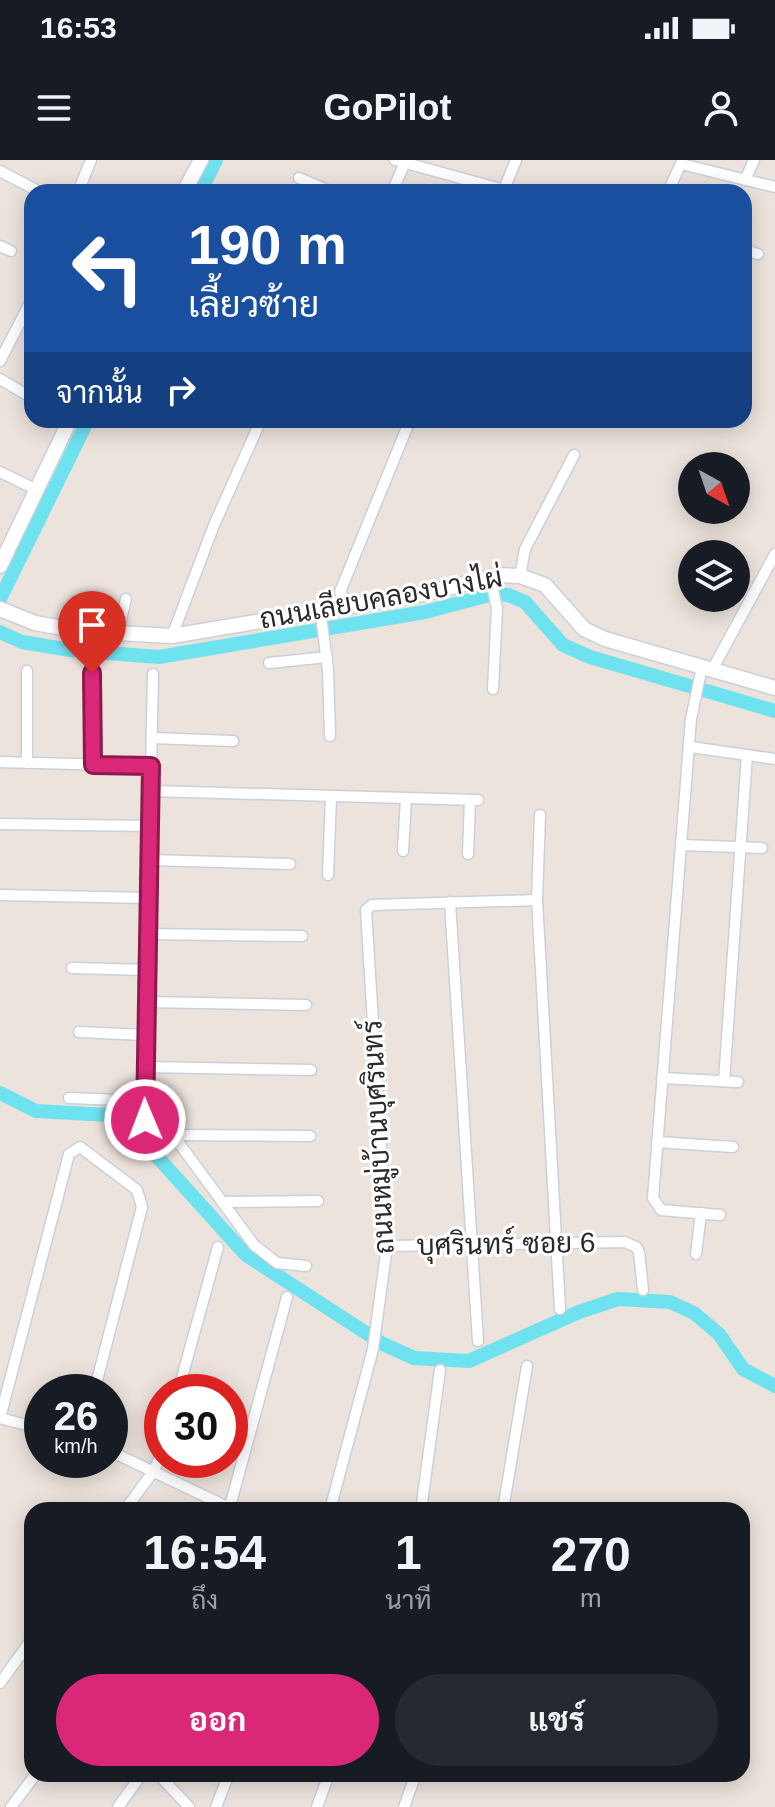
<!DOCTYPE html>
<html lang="th">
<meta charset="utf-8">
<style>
body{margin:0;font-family:Helvetica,Sarabun,sans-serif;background:#242831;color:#f1f3f6;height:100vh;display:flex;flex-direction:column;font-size:30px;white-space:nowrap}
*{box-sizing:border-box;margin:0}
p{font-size:26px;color:#9ea1a6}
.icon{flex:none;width:44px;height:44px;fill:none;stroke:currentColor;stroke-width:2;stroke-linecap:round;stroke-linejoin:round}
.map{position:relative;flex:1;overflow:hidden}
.drawer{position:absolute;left:24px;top:1342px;width:726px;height:280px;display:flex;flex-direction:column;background:#171b24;border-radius:24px;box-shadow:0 4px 20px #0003}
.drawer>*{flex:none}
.top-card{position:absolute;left:24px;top:24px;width:728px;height:244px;border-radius:24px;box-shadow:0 4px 20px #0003;background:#1a4fa0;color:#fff;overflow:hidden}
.needle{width:52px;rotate:140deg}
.buttons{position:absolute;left:678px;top:292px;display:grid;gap:16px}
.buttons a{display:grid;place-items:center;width:72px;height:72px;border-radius:50%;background:#171b24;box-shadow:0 4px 20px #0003;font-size:40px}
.speed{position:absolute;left:24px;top:1214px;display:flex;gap:16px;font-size:40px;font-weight:700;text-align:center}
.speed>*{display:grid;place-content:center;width:104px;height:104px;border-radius:50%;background:#171b24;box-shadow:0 4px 20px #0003;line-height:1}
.speed small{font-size:20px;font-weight:400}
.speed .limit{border:12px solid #d22;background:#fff;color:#111}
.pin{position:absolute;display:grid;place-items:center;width:68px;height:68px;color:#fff;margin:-82px -34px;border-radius:50% 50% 50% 0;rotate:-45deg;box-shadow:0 0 8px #0007}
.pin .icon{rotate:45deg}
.me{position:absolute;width:88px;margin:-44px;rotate:359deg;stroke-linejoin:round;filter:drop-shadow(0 0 6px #0008)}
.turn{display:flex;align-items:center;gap:28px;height:168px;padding:0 32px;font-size:36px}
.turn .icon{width:104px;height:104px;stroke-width:2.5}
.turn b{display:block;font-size:56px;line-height:68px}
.then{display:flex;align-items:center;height:76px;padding:0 32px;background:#0003;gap:16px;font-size:30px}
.eta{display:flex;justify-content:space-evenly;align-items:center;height:136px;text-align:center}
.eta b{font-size:48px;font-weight:700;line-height:56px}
.cta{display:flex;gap:16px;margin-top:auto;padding:16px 32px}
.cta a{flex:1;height:92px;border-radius:48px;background:#db2777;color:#fff;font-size:32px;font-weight:700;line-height:92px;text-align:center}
.cta a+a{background:#242831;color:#f1f3f6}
.status{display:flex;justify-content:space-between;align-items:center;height:56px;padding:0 40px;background:#171b24;direction:ltr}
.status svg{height:22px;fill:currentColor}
header{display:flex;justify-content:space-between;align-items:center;height:104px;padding:0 32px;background:#171b24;font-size:36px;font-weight:700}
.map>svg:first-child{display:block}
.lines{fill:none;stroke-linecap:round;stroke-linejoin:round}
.canal{stroke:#6fe2ef;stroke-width:14}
.minor-casing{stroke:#cad1dc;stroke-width:13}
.tertiary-casing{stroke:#cad1dc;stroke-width:17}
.minor{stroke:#fff;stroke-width:10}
.tertiary{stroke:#fff;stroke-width:14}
.route-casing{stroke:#8e194d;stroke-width:20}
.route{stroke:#db2777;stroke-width:14}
.labels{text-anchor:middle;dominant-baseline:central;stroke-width:6;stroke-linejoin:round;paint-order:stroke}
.street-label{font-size:28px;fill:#2a2a2a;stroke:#fff}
</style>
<div class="status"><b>16:53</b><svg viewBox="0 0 49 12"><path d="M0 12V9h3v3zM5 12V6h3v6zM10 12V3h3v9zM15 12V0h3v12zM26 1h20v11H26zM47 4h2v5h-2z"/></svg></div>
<header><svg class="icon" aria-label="menu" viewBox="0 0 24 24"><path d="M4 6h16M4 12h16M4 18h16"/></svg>GoPilot<svg class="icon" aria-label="person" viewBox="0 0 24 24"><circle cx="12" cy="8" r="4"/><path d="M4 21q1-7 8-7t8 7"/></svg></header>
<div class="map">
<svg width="775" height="1647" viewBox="0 0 775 1647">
<rect width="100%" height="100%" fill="#ece3dc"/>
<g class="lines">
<g class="canal">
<polyline points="200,32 216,0"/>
<polyline points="0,439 88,260"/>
<polyline points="0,472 22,482 70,490 159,497 425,452 493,434 508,435 525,442 563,485 590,497 775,551"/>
<polyline points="0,933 36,951 109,955 133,970 246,1095 383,1184 414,1198 469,1201 579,1152 618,1139 670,1142 694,1153 719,1174 743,1209 775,1226"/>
</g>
<defs>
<g id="minor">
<polyline points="395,0 504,30"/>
<polyline points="681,4 775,27"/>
<polyline points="0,11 40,32"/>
<polyline points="299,18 332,32"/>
<polyline points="745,20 754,0"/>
<polyline points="78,32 91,0"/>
<polyline points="392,32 404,5"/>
<polyline points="503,32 516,0"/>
<polyline points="668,32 682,1"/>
<polyline points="0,86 11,91"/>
<polyline points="744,90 758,94"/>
<polyline points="0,201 32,139"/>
<polyline points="0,219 32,238"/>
<polyline points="0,312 35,329"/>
<polyline points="520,416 525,389 574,295"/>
<polyline points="490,417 497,448 493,529"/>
<polyline points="348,445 340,432 410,260"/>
<polyline points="320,448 328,510 330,576"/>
<polyline points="117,475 126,439"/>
<polyline points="172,476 214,365 261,260"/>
<polyline points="269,503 327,497"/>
<polyline points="702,507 691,559 653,1038 661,1050 720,1055"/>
<polyline points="712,510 775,394"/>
<polyline points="92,513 93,605"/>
<polyline points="152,578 233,581"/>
<polyline points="691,587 775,599"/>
<polyline points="0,602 151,606"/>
<polyline points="27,603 27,511"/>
<polyline points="151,631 478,640"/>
<polyline points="540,655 537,740 560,1149"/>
<polyline points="0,664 150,666"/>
<polyline points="682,685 762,688"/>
<polyline points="403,691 406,639"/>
<polyline points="468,694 470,640"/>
<polyline points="149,700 290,704"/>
<polyline points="328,715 331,637"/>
<polyline points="0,735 148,738"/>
<polyline points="450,742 478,1181"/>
<polyline points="147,774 302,776"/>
<polyline points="72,808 147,810"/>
<polyline points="146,842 306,845"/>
<polyline points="79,872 145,875"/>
<polyline points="145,907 311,910"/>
<polyline points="662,918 738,922"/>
<polyline points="724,921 747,595"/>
<polyline points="69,938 144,941 153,514"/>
<polyline points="144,941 145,960 173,975 254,1085 277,1103 306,1106"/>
<polyline points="173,975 310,976"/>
<polyline points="657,982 733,987"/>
<polyline points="222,1042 318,1041"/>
<polyline points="387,1086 625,1082 636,1087 639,1092 643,1130"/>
<polyline points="696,1094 701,1053"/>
<polyline points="178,1232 218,1087"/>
<polyline points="0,1258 69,994 80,987 137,1030 142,1047 94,1232"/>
<polyline points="0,1258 42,1269"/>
<polyline points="110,1291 234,1350"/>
<polyline points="125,1350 155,1309 162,1291"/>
<polyline points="229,1350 287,1137"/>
<polyline points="330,1350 373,1189 387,1086 366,750 372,745 537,740"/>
<polyline points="421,1350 440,1210"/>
<polyline points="503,1350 527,1206"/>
<polyline points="0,1523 32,1479"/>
<polyline points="158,1614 189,1647"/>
<polyline points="11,1647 36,1614"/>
<polyline points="118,1647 142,1614"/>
<polyline points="216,1647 229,1614"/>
<polyline points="317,1647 329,1614"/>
<polyline points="404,1647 416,1614"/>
</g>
<g id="tertiary">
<polyline points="184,32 201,0"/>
<polyline points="0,406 70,260"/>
<polyline points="0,449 35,463 80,471 172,476 428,433 499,415 520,416 545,425 584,469 605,479 775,528"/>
</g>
</defs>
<use href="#minor" class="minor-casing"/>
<use href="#tertiary" class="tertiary-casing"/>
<use href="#minor" class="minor"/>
<use href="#tertiary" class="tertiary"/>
</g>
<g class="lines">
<defs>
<polyline id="route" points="92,513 93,605 151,606 145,960"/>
</defs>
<use href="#route" class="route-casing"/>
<use href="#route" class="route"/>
</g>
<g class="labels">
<g class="street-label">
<text transform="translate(381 438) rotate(-10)">ถนนเลียบคลองบางไผ่</text>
<text transform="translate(378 977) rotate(-93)">ถนนหมู่บ้านบุศรินทร์</text>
<text transform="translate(506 1084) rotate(-1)">บุศรินทร์ ซอย 6</text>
</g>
</g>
</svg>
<div class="buttons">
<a><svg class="needle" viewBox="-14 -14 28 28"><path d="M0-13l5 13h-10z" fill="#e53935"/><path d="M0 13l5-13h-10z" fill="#9ea1a6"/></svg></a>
<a><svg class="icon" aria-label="layers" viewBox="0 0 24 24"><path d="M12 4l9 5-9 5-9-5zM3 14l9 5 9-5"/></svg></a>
</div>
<div class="speed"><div>26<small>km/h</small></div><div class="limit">30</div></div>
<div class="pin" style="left:92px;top:513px;background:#d93025"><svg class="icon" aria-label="arrive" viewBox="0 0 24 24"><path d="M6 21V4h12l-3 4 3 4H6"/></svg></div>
<svg class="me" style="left:145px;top:960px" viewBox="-20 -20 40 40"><circle r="17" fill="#db2777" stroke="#fff" stroke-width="3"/><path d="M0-11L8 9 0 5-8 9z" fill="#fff"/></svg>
<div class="top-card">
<div class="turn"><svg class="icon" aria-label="left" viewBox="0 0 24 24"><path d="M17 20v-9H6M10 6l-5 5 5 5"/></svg><div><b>190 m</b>เลี้ยวซ้าย</div></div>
<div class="then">จากนั้น<svg class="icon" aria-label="right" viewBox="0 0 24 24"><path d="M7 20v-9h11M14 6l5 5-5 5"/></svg></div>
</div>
<section class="drawer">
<div class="eta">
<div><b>16:54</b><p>ถึง</p></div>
<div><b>1</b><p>นาที</p></div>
<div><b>270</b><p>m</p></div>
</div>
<div class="cta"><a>ออก</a><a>แชร์</a></div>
</section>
</div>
